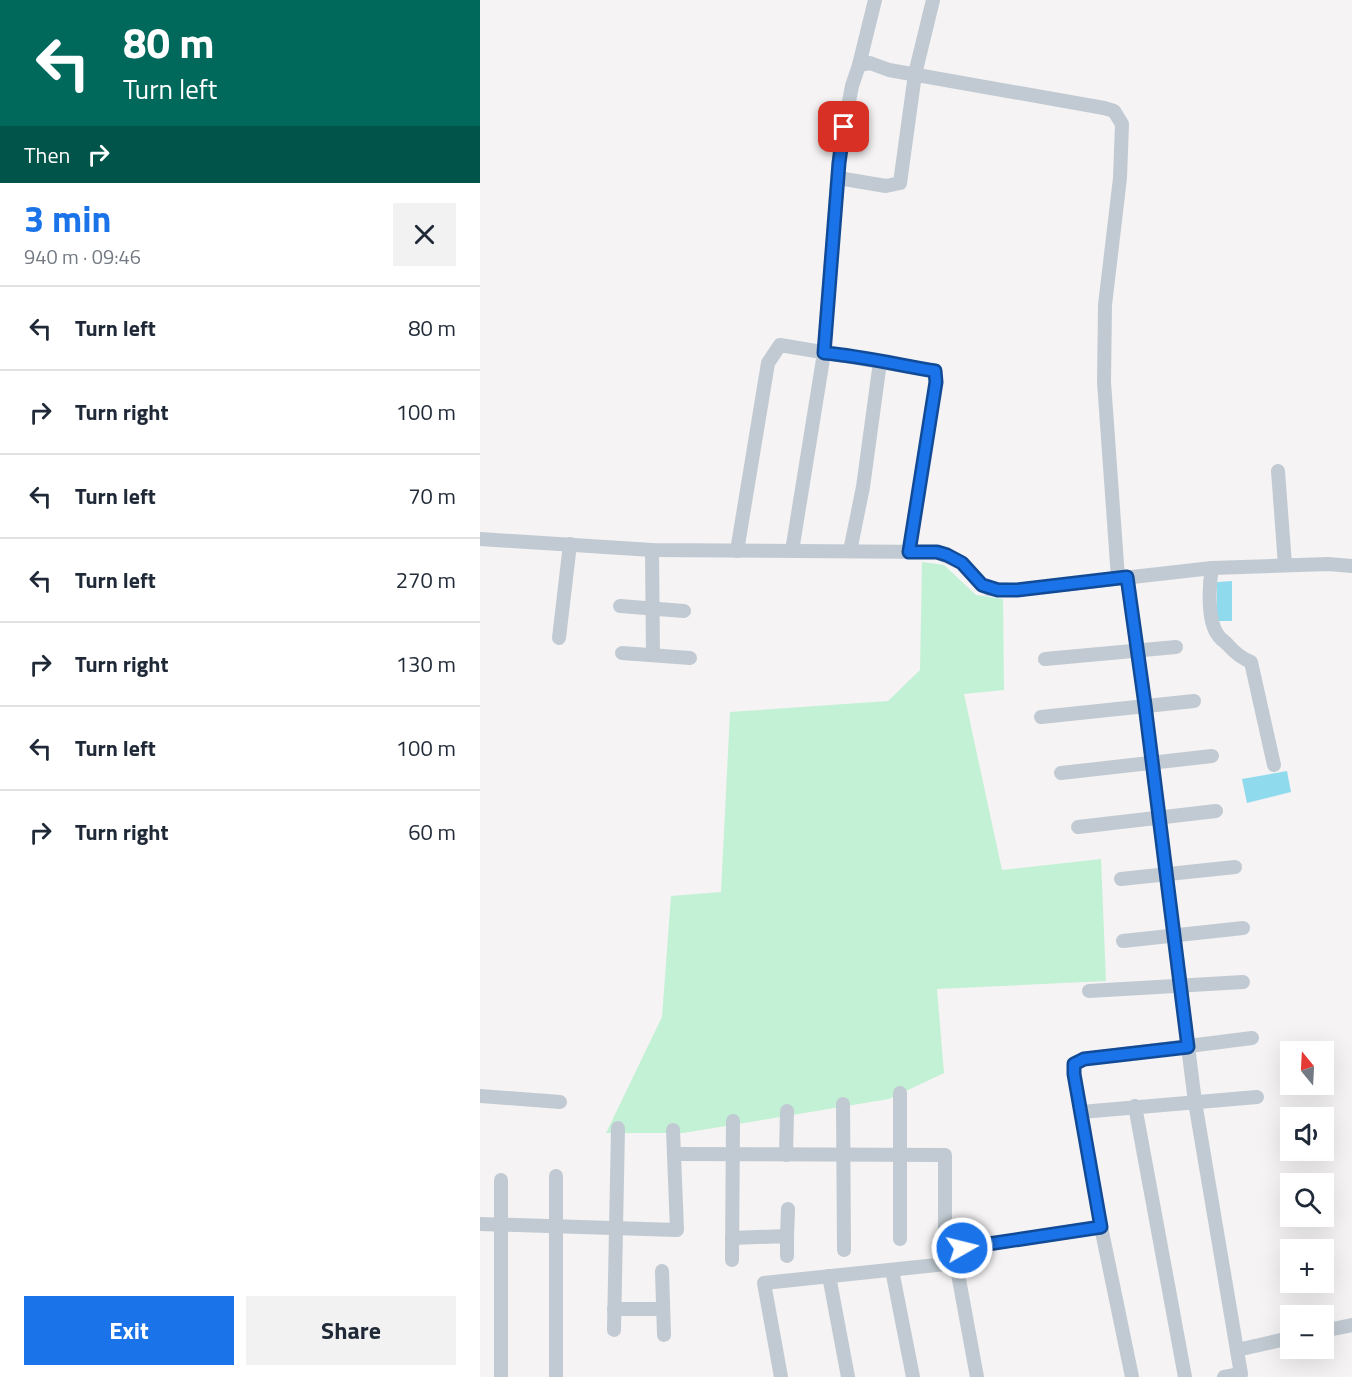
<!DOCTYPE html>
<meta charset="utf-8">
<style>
body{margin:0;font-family:"Titillium Web",sans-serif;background:#f2f2f3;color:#1f2937;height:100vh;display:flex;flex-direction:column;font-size:22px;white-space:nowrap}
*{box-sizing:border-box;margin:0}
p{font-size:20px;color:#747a83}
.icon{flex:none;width:33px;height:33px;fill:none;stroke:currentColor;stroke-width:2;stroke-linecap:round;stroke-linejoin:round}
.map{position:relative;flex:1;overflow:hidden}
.side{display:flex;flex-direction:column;background:#fff;width:480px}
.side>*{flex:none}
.banner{background:#00695c;color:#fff;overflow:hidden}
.needle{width:39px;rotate:342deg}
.controls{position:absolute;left:800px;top:1041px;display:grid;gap:12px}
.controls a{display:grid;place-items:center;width:54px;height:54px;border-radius:0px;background:#fff;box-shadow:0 6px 24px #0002;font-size:30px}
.pin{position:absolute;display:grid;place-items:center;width:51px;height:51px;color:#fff;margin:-26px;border-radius:12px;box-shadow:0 3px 9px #0006}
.me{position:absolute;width:66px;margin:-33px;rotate:82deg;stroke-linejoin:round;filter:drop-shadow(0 0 4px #0008)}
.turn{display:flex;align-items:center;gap:21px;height:126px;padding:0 24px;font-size:27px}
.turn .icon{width:78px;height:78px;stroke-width:2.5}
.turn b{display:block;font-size:42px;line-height:51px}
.then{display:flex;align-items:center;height:57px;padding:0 24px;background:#0003;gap:12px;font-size:22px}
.round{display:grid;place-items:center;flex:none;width:63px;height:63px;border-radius:0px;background:#f2f2f3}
.overview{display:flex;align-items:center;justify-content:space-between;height:102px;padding:0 24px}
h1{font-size:36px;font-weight:700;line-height:45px;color:#1a73e8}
.action{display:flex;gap:12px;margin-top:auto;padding:12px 24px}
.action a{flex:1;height:69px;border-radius:0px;background:#1a73e8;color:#fff;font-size:24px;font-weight:700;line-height:69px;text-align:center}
.action a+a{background:#f2f2f3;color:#1f2937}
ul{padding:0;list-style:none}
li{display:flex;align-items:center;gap:18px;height:84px;padding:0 24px;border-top:2px solid #e0e1e3}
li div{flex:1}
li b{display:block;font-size:22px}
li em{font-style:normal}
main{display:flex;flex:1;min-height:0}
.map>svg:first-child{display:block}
.green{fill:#c3f1d5}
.water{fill:#90daee}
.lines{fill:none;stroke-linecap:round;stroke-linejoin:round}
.minor{stroke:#c1cad2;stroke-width:14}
.route-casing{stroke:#114b97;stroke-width:15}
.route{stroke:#1a73e8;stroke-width:10}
</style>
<main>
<section class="side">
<div class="banner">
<div class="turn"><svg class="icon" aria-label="left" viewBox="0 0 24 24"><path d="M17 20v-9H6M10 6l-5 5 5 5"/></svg><div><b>80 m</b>Turn left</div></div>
<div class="then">Then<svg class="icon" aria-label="right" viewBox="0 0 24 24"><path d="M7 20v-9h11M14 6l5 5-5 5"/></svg></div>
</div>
<div class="overview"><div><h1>3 min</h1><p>940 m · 09:46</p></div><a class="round"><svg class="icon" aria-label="close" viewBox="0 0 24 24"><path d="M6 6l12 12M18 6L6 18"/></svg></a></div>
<ul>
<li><svg class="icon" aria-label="left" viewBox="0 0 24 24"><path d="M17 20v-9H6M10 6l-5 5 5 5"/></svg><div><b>Turn left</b></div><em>80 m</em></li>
<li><svg class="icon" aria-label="right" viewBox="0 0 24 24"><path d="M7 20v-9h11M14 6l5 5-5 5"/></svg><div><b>Turn right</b></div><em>100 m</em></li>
<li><svg class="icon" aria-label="left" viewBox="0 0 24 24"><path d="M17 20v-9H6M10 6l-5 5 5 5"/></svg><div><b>Turn left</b></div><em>70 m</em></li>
<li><svg class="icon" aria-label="left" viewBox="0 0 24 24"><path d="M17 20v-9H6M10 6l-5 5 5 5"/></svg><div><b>Turn left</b></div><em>270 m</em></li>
<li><svg class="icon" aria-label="right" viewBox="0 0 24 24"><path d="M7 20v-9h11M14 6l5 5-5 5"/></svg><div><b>Turn right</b></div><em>130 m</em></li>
<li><svg class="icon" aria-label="left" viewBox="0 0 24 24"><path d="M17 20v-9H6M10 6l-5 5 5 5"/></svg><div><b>Turn left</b></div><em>100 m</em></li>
<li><svg class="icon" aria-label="right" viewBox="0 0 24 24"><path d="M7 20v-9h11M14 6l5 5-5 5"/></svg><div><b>Turn right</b></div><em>60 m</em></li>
</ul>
<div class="action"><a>Exit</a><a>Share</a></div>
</section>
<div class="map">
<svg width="872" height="1377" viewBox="0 0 872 1377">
<rect width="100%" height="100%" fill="#f5f3f3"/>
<polygon class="green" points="442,562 464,565 496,595 523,599 524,690 484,694 522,870 621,859 626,981 457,989 464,1073 409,1099 203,1133 126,1133 182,1017 191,896 241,892 250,712 408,701 440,670"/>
<g class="water">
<polygon points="752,581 752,621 737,621 737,582"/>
<polygon points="807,771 811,792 767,803 762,779"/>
</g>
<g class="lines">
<g class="minor">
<polyline points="379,65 395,0"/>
<polyline points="358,178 406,186 420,183 435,74 453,0"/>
<polyline points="798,471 805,565"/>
<polyline points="0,539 172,550 457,552 482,563 502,585 509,589 537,590 732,568 848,564 872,566"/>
<polyline points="172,550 173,655"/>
<polyline points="257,551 288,363 300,345 455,371 456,382 429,552"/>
<polyline points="312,551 344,353 360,148 372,86 379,65 390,63 409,70 624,108 634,111 642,124 640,178 625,305 624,382 638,578"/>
<polyline points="370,551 383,487 400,362"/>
<path d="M732,568C729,585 727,621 738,635C740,639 745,641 748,645C755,653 761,658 771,662L794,765"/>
<polyline points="647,577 665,705 715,1102 761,1374 744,1377"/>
<polyline points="140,606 204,611"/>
<polyline points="79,638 90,544"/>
<polyline points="142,653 210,658"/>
<polyline points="565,659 696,647"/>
<polyline points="561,717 714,701"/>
<polyline points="581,773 732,756"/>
<polyline points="598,827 736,811"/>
<polyline points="641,879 755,867"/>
<polyline points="643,941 763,928"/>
<polyline points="609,991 763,982"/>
<polyline points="420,1093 420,1239"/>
<polyline points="0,1096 80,1102"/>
<polyline points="363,1104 364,1250"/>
<polyline points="655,1106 705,1377"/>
<polyline points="601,1112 777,1097"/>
<polyline points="194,1154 465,1155 465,1232"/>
<polyline points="306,1155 307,1111"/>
<polyline points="21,1180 21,1377"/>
<polyline points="0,1224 197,1230 193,1130"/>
<polyline points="307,1236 308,1209"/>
<polyline points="252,1238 307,1236 307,1256"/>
<polyline points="252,1260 253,1121"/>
<polyline points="476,1263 497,1377"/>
<polyline points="412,1270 433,1377"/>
<polyline points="182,1271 184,1335"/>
<polyline points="349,1276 368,1377"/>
<polyline points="134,1309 183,1309"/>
<polyline points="134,1330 138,1128"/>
<polyline points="843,1331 872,1325"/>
<polyline points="757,1350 810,1338"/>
<polyline points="76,1377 76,1176"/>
<polyline points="301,1377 284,1283 476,1263 478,1254 482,1248 621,1227"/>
<polyline points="652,1377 621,1227 594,1074 594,1064 605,1059 772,1038"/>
</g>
</g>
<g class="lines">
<defs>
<path id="route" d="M364,127L359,163L344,353C382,356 418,365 455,371L456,382L429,552H457L467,555L482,563L502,585L518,590H537L647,577L665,705L708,1047L604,1059L594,1064V1074L621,1227L482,1248"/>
</defs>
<use href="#route" class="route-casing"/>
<use href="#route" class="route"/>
</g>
</svg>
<div class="controls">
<a><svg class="needle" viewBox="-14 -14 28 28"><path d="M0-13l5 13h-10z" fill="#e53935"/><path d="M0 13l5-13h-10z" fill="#747a83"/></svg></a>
<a><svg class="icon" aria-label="sound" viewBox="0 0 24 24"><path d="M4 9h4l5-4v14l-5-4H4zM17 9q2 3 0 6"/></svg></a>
<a><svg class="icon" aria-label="search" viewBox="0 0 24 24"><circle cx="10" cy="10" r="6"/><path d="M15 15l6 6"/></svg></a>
<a>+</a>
<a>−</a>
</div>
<div class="pin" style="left:364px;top:127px;background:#d93025"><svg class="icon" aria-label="arrive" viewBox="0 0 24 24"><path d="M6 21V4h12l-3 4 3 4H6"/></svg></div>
<svg class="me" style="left:482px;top:1248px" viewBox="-20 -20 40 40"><circle r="17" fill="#1a73e8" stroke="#fff" stroke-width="3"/><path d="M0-11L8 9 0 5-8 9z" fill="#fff"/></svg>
</div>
</main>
